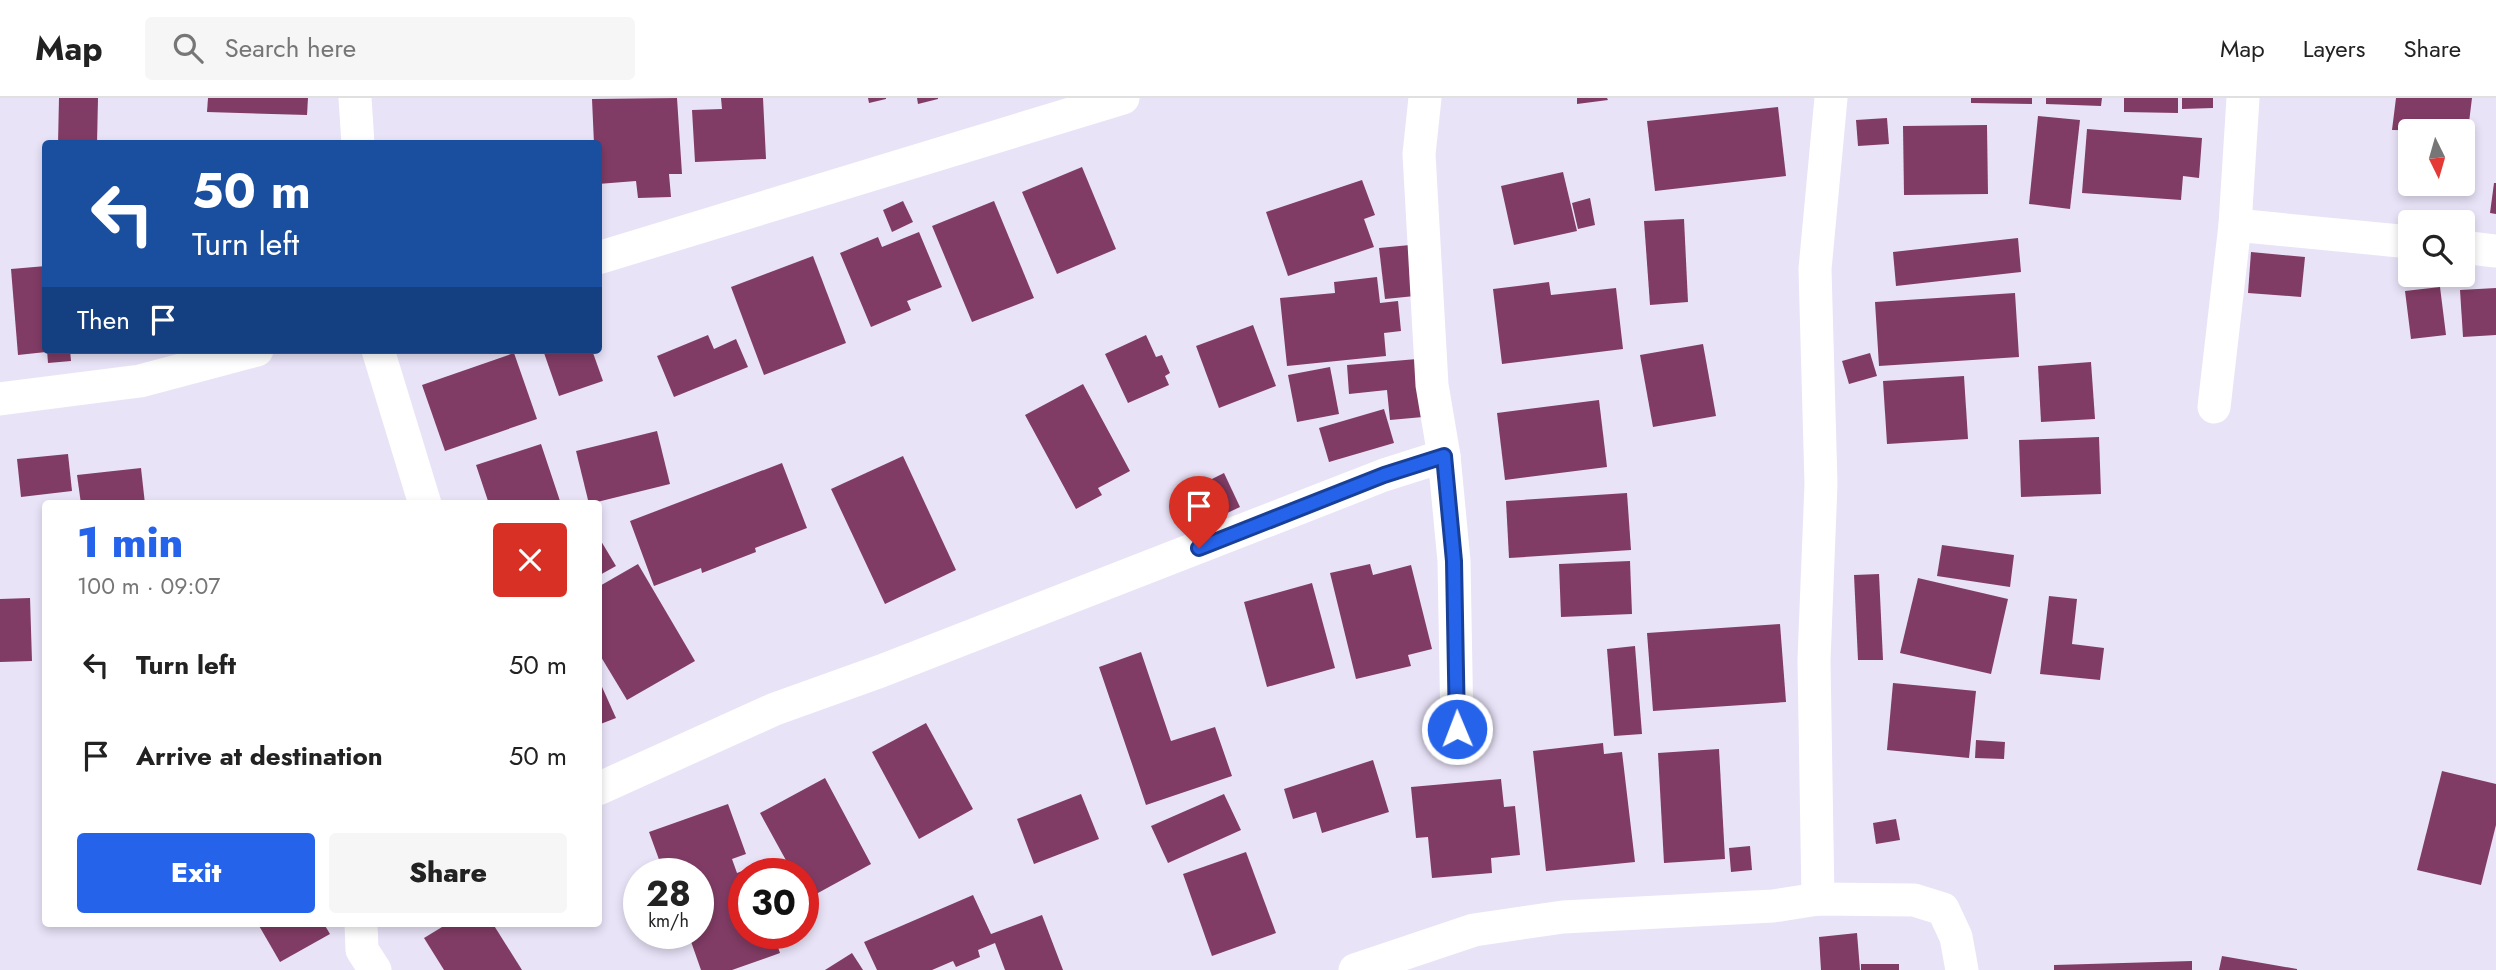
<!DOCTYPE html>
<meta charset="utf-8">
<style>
body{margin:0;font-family:Jost,sans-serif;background:#f6f6f6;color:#222;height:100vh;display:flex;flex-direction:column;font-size:26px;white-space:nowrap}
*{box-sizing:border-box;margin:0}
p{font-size:23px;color:#767676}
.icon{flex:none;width:38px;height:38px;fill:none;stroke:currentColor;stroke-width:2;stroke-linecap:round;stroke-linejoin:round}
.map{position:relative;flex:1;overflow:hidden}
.side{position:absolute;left:42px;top:402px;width:560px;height:427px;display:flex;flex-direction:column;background:#fff;border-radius:7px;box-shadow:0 4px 10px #0003}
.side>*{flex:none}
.hud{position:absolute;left:42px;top:42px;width:560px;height:214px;border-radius:7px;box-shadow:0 4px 10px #0003;background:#1a4fa0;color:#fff;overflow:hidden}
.needle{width:46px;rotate:175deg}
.tools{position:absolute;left:2398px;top:21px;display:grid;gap:14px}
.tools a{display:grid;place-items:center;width:77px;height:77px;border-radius:7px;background:#fff;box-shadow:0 4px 10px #0003;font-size:35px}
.speed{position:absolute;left:623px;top:760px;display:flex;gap:14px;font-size:35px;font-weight:700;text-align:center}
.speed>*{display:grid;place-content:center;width:91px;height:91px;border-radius:50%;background:#fff;box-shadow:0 4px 10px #0003;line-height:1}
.speed small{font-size:18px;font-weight:400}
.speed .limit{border:10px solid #d22;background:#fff;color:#111}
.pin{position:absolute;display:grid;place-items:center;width:60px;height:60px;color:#fff;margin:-72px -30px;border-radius:50% 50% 50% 0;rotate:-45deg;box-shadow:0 0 7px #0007}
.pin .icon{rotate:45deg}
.me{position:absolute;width:77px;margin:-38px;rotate:359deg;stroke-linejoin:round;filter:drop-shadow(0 0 5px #0008)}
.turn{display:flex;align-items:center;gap:24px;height:147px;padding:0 35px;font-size:32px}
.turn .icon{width:91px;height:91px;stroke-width:2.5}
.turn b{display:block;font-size:49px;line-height:60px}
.then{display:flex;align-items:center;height:66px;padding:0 35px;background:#0003;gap:14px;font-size:26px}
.round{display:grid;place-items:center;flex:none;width:74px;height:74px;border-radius:7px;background:#f6f6f6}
.overview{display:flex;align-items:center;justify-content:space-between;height:119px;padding:0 35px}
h1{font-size:42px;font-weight:800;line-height:52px;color:#2563eb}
.button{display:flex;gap:14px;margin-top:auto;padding:14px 35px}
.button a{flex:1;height:80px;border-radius:7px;background:#2563eb;color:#fff;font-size:28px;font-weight:800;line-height:80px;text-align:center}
.button a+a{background:#f6f6f6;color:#222}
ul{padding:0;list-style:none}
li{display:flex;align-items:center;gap:21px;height:91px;padding:0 35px}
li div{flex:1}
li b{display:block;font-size:26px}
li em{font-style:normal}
header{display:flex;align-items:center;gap:42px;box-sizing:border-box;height:98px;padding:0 35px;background:#fff;border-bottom:2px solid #e0e0e0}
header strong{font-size:33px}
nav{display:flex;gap:38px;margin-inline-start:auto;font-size:24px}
.search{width:490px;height:63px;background:#f6f6f6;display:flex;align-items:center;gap:18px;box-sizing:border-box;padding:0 24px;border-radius:7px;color:#767676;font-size:26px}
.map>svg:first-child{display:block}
.building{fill:#813c65}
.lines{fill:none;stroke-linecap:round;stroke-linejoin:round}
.minor{stroke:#fff;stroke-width:33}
.route-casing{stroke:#184099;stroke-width:18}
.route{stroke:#2563eb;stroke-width:12}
</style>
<header>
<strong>Map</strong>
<div class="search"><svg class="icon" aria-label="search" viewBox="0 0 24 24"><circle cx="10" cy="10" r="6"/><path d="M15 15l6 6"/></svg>Search here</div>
<nav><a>Map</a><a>Layers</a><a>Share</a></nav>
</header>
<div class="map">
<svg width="2496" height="872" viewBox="0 0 2496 872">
<rect width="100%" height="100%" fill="#e9e3f8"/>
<g class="building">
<polygon points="59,0 98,0 97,46 58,46"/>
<polygon points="208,0 308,0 307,17 207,14"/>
<polygon points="677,0 682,76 669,76 671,99 638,100 636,83 598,86 598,46 594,46 592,1"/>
<polygon points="721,0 763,0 766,61 695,64 692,12 722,11"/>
<polygon points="868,0 886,0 886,1 869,5"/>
<polygon points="917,0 938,0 938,1 918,6"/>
<polygon points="1577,0 1607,0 1608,2 1577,6"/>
<polygon points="1971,0 2032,0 2032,6 1971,5"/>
<polygon points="2046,0 2102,0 2101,8 2046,6"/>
<polygon points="2124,0 2178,0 2178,15 2124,14"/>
<polygon points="2182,0 2213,0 2213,10 2182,11"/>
<polygon points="2396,0 2472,0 2464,65 2462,33 2392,32"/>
<polygon points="1778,9 1786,78 1655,93 1647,23"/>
<polygon points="2038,18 2080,22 2070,111 2029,106"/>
<polygon points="1887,20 1889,46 1858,48 1856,22"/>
<polygon points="1987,27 1988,96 1904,97 1903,28"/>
<polygon points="2087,31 2202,40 2199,80 2183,78 2181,102 2082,95"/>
<polygon points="1082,69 1116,151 1057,176 1022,94"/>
<polygon points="1563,74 1577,133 1514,147 1501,88"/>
<polygon points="1362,82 1375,117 1364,121 1374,149 1288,178 1266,114"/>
<polygon points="2494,85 2496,85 2496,116 2490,115"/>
<polygon points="1590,100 1595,127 1578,131 1572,105"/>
<polygon points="903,103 913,124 892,134 883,112"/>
<polygon points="994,103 1034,200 972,224 932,128"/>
<polygon points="1684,121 1688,204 1650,207 1644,123"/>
<polygon points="919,134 942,189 907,203 911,212 871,229 840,155 878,139 882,149"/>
<polygon points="2018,140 2021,174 1896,188 1893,154"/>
<polygon points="1410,147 1415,198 1385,201 1379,150"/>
<polygon points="2251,154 2305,159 2301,199 2248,195"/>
<polygon points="813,158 846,245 764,277 731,189"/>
<polygon points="46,168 46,254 18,257 11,171"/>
<polygon points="1377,179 1380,205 1398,203 1401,233 1384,235 1386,258 1287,268 1280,200 1335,195 1334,184"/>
<polygon points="1549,184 1551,197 1616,190 1623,251 1502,266 1493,191"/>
<polygon points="2440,189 2446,237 2411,241 2405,193"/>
<polygon points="2496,190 2496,237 2463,239 2460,192"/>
<polygon points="2015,195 2019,259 1879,268 1875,204"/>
<polygon points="1253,227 1276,288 1219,310 1196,248"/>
<polygon points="708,237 714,251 736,241 748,269 674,299 657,258"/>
<polygon points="1146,237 1156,259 1162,257 1170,275 1165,278 1169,287 1128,305 1105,256"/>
<polygon points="1703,246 1716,318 1653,329 1640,257"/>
<polygon points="47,252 70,252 71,263 48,265"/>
<polygon points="543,252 592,252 603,283 559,298"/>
<polygon points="514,255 537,321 445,353 422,287"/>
<polygon points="1870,255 1877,278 1849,286 1842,263"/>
<polygon points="1417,261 1423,319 1390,322 1387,292 1349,296 1347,267"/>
<polygon points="2091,264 2095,321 2041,324 2038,268"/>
<polygon points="1330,269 1339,316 1297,324 1288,277"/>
<polygon points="1964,278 1968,341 1887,346 1883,283"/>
<polygon points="1083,286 1130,373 1098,390 1102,397 1076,411 1025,317"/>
<polygon points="1599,302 1607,369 1505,382 1497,315"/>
<polygon points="1384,311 1394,345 1329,364 1319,330"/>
<polygon points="657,333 670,386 589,406 576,353"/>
<polygon points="2099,339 2101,396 2021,399 2019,342"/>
<polygon points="541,346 561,406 489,406 476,367"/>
<polygon points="68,356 72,393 21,399 17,361"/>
<polygon points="903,358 956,472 885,506 831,391"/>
<polygon points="782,365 807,430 755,450 756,454 702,475 701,470 654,488 630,423"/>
<polygon points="141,370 145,406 81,406 77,377"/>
<polygon points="1224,375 1240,409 1204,426 1188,393"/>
<polygon points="1627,395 1631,452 1509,460 1506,403"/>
<polygon points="598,438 616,468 598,478"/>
<polygon points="1942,447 2014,457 2010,489 1937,478"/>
<polygon points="1630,463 1632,516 1561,519 1559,466"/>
<polygon points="638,466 695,563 627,602 598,554 598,489"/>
<polygon points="1370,466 1373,477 1411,467 1432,551 1408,557 1411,568 1356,581 1330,475"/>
<polygon points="1879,476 1883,562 1858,562 1854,477"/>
<polygon points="1918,480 2008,501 1991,576 1900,555"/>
<polygon points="1312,485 1335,570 1267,589 1244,504"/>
<polygon points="2049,498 2077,501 2072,546 2104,550 2100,582 2040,576"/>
<polygon points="30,500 32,563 0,564 0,501"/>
<polygon points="1780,526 1786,604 1653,613 1647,535"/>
<polygon points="1635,548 1642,636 1614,638 1607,551"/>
<polygon points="1141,554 1171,643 1215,629 1232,678 1146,707 1099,569"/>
<polygon points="598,580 616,620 598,627"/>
<polygon points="1893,585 1976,593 1969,660 1887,652"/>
<polygon points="926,625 973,711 919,741 872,654"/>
<polygon points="1976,642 2005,644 2004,661 1975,660"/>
<polygon points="1603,645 1604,656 1622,654 1635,764 1546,773 1533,653"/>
<polygon points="1719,651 1725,761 1664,765 1658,655"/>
<polygon points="1373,662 1389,714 1322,735 1316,714 1293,721 1284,691"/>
<polygon points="2442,673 2496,686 2496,727 2481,787 2417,772"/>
<polygon points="825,680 871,766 807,801 803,794 803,775 793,775 760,715"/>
<polygon points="1501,681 1504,709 1515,708 1520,757 1491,760 1492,775 1432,780 1428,739 1416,740 1411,689"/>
<polygon points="1081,696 1099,741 1034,766 1017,721"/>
<polygon points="1224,696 1241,732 1168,765 1151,728"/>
<polygon points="728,706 746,756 732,761 737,775 750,770 752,775 744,775 744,835 773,835 780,855 732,872 701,872 688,835 698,835 698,775 645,775 644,773 661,767 649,734"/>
<polygon points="1896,721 1900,742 1876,746 1873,725"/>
<polygon points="1750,748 1752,772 1731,774 1729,750"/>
<polygon points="1246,754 1276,835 1212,858 1183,776"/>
<polygon points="973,797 991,836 1042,817 1063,872 1005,872 995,845 978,852 980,859 956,869 953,863 932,872 877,872 864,844"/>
<polygon points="258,826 324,826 330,836 280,864"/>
<polygon points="447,826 493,826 522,872 444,872 424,840"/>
<polygon points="1857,835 1860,872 1821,872 1819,839"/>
<polygon points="852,855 863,872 825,872"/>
<polygon points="2222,858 2297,871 2297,872 2219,872"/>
<polygon points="2192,863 2192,872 2054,872 2054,867"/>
<rect x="1861" y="866" width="38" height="6"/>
</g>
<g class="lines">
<g class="minor">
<polyline points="355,0 358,46"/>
<polyline points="1425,0 1419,56 1432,287 1444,358 1454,463 1457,631"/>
<polyline points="2235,127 2410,144"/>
<polyline points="2462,149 2496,153"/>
<polyline points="598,160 1123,0"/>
<polyline points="378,252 425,406"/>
<polyline points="0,301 140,283 257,252"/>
<polyline points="2214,309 2235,127 2243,0"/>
<polyline points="598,691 775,611 881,573 1384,377 1444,358"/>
<polyline points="1818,801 1814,562 1821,386 1815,171 1831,0"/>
<polyline points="361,826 362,852 375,872"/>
<polyline points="1355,872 1474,832 1563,819 1773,808 1818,801 1914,802 1943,811 1956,839 1962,872"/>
</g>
</g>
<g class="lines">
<defs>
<polyline id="route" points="1199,450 1384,377 1444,358 1454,463 1457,631"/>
</defs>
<use href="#route" class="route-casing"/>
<use href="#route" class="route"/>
</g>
</svg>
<div class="tools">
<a><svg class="needle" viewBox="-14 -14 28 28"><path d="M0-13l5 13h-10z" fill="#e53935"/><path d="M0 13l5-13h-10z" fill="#767676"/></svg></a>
<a><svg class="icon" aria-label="search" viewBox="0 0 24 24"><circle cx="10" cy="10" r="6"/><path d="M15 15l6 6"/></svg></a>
</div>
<div class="speed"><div>28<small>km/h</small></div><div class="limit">30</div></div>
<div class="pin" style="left:1199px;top:450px;background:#d93025"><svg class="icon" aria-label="arrive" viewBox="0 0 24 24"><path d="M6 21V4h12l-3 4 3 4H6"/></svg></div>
<svg class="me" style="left:1457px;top:631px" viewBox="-20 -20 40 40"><circle r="17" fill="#2563eb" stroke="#fff" stroke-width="3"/><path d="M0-11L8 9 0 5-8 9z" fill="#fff"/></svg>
<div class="hud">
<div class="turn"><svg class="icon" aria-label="left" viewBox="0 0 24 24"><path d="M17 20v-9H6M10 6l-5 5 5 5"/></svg><div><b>50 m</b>Turn left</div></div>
<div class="then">Then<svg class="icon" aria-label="arrive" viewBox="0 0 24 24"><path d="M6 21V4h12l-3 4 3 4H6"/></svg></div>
</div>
<section class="side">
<div class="overview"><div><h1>1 min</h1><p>100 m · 09:07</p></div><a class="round" style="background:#d93025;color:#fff"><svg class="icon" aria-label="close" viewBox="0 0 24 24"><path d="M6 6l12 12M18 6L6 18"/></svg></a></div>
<ul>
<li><svg class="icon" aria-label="left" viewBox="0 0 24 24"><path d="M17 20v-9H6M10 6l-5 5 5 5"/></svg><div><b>Turn left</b></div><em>50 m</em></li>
<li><svg class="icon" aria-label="arrive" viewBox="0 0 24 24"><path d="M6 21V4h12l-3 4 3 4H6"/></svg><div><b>Arrive at destination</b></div><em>50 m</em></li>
</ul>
<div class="button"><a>Exit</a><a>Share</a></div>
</section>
</div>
